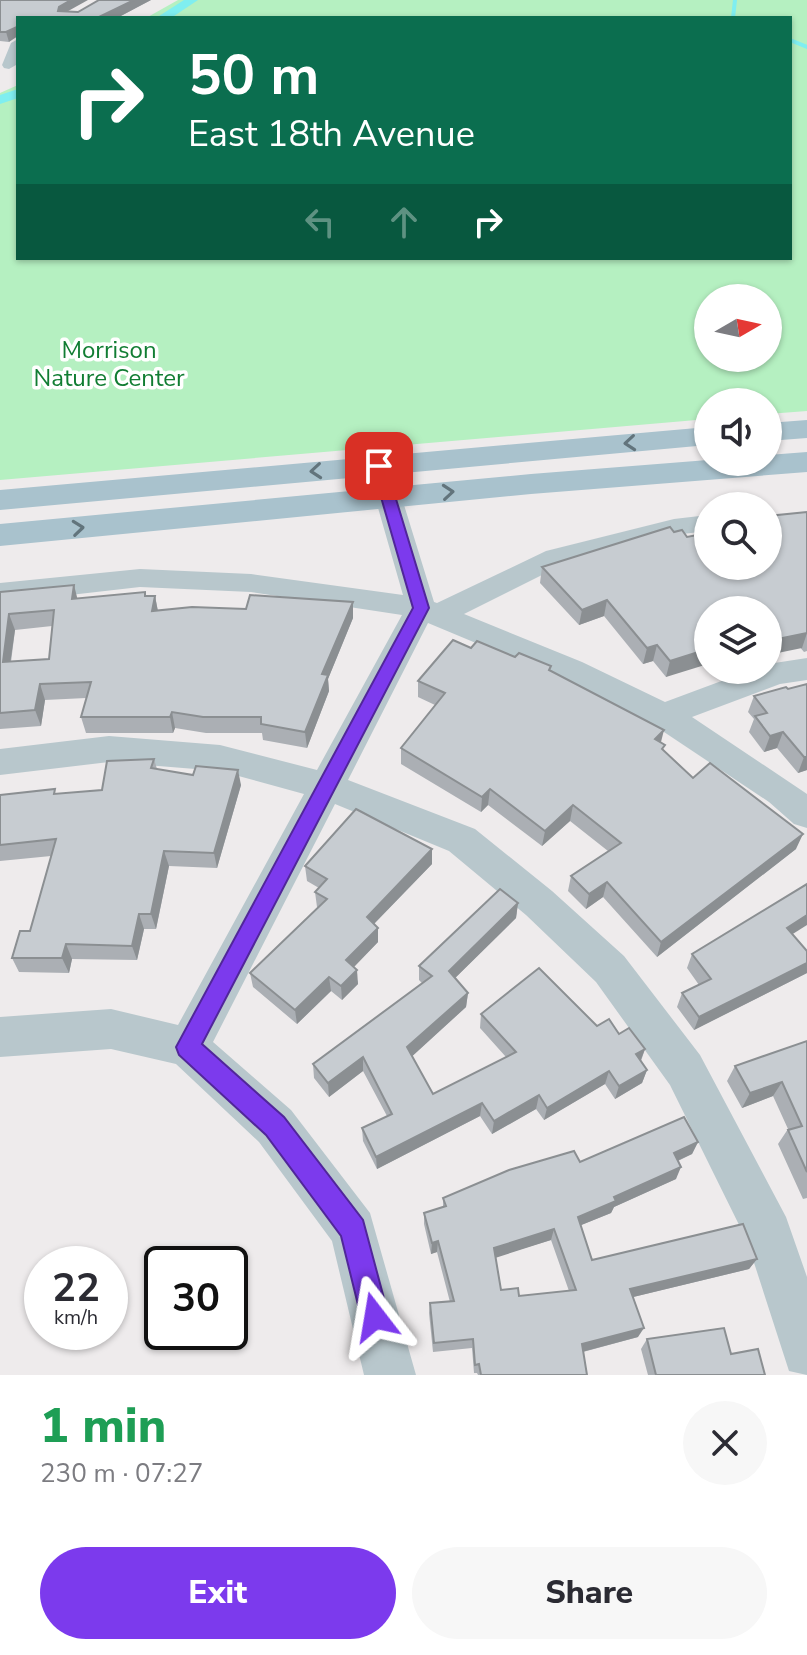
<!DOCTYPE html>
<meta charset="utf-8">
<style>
body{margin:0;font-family:"Nunito Sans",sans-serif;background:#f7f7f7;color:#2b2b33;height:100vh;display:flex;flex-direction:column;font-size:30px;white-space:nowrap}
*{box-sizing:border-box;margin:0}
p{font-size:26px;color:#7c7c81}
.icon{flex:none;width:44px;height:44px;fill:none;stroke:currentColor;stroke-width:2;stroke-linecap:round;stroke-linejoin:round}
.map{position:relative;height:1375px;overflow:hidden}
.drawer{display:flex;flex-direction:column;background:#fff;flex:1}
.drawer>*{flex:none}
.banner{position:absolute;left:16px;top:16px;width:776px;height:244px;border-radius:0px;box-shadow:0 2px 6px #0004;background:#0b6e4f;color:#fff;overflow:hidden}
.needle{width:52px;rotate:81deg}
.tools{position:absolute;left:694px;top:284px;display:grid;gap:16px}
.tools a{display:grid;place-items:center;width:88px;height:88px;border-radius:50%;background:#fff;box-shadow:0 2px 6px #0004;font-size:40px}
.speed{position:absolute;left:24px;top:1246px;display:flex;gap:16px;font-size:40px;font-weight:700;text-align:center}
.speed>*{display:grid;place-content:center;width:104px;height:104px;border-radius:50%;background:#fff;box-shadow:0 2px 6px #0004;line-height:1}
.speed small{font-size:20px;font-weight:400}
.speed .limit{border:4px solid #111;border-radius:12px;background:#fff;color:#111}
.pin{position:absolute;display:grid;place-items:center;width:68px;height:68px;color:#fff;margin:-34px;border-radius:16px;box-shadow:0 4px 12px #0006}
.me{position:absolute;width:88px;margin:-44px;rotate:346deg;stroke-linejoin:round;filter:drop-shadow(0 0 6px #0008)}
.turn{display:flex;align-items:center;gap:28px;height:168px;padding:0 40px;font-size:36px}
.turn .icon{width:104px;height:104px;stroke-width:2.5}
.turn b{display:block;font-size:56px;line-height:68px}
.lanes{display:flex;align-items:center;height:76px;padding:0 40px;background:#0003;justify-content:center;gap:40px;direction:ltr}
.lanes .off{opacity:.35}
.round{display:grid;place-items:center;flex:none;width:84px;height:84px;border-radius:42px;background:#f7f7f7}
.headline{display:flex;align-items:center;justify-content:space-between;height:136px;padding:0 40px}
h1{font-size:48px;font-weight:800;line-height:60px;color:#1e9e55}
.cta{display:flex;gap:16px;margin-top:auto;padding:16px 40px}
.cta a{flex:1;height:92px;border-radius:48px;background:#7c3aed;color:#fff;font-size:32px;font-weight:800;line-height:92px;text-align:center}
.cta a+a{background:#f7f7f7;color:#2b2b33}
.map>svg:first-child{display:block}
.green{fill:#b5f0c1;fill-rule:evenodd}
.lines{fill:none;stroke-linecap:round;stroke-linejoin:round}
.stream{stroke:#7feef0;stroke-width:4}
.canal{fill:#7feef0;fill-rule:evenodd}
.minor{fill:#b8c7cc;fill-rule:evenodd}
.major{fill:#a9c2cd;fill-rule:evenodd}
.wall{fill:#abafb4;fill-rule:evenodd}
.shaded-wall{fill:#8b8f92}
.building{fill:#c7ccd1;stroke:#8b8f92;stroke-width:2;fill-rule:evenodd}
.oneway{stroke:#62747c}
.route{fill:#7c3aed;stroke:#51269a;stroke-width:2}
.labels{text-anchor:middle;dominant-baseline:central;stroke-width:7;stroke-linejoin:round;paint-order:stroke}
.far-park-label{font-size:24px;fill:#117d33;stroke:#fff}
</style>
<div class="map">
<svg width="807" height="1375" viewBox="0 0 807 1375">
<rect width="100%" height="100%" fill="#eeebec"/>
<path class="green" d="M178,0H807V411L768,414V402H708V419L0,480V93L18,85V258H790V18H146ZM708,298H768V358H708Z"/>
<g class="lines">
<g class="stream">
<polyline points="733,18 735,0"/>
<polyline points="790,40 807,47"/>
</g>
<g class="canal">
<polygon points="184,0 198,0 171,18 156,18"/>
<polygon points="18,89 18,98 0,104 0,95"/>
</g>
<g class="minor">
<polygon points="18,39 16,65 9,69 4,68 2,65 11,43"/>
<polygon points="379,458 388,461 392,466 434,602 437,603 546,551 674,519 708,515 708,531 674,535 566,563 464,614 582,662 665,702 751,670 768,670 768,664 807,658 807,680 780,684 692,717 807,794 807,828 794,824 769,802 652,724 560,678 428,623 348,780 475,829 552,891 624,956 700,1055 786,1217 807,1277 807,1375 789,1371 747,1241 670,1085 596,982 526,915 449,851 335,804 213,1042 291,1110 370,1213 416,1375 364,1375 332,1241 259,1142 176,1064 111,1049 0,1057 0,1017 111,1009 178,1025 304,794 220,771 109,762 0,775 0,749 109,736 220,745 317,770 402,615 251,592 140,587 0,603 0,583 140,569 251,574 403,595 366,466 370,461"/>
</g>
<g class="major">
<polygon points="807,420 807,438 768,441 768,423"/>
<polygon points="708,427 708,445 0,510 0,490"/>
<polygon points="807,452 807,472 531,494 0,546 0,524 531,474 708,460 768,462 768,455"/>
</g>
</g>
<g class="wall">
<polygon points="0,0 68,11 78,12 99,0 151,0 117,18 18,18 9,42 0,41"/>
<polygon points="807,512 807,651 804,652 768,610 666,677 653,661 643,664 604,616 579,625 540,583 542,567 674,532 708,566"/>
<path d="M0,592L78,599L155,596L158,611L246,609L353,602V618L328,679L329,691L307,748L263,740L262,733H206L175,728L173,733H86L81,717L86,698L45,700L41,726L0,729ZM52,626L49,659L11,662L15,630Z"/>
<polygon points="471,648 515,657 551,671 660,743 664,750 693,778 796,849 657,957 603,897 586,909 568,891 571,876 608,851 570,821 542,846 488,805 481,812 401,764 401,748 435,705 418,697 418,681"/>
<polygon points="807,684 807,770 798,773 777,748 764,752 749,732 754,719 748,712 754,696 788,689"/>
<polygon points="154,759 157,769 241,785 217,868 169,866 156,929 144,929 137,960 72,959 69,973 19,972 12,958 30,931 51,856 0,861 0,795 56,794 102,790"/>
<polygon points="432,849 432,864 374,924 378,928 378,942 354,967 358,984 342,1000 331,991 297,1024 253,987 250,973 318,908 317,907 315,892 319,888 307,881 305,866"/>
<polygon points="518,903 516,918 455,978 468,993 466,1007 412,1056 433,1094 506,1057 480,1028 481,1014 597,1026 619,1034 645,1049 641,1061 647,1070 642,1083 615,1099 605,1084 544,1120 536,1109 492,1134 480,1116 377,1169 363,1141 362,1128 387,1116 363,1071 329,1097 314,1078 313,1064 422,983 419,980 419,966"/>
<polygon points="793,934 807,973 694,1030 677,1007 682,993 699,985 687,968 692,954"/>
<polygon points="807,1041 807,1198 803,1199 778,1144 788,1129 773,1096 742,1108 727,1081 735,1066"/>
<path d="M698,1142L692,1154L678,1161L676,1179L614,1207L611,1213L581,1225L592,1260L757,1259L749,1269L633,1297L638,1337L583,1352L587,1375H478L477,1373H474L472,1348L433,1352L429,1313L430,1303L450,1302L437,1252L431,1254L424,1224V1213L443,1207V1198L580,1162ZM551,1240L569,1291L519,1296L501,1290L495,1257Z"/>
<polygon points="647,1339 731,1354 765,1375 648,1375 641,1349"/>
</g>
<g class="shaded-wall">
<polygon points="71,0 88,0 61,15 58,11 59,7"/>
<polygon points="134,0 151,0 117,18 97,18"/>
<polygon points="17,27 18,36 9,42 6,32"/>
<polygon points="74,585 78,601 72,599"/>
<polygon points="155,596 158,612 152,611"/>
<polygon points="607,600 604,616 579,625 582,610"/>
<polygon points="353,602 353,618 328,679 329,691 307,748 305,732 322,674"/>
<polygon points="9,614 15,630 8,678 3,662"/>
<polygon points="807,633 802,648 768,655 768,641"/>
<polygon points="657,645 653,661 643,664 647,648"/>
<polygon points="708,649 708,664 666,677 670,661"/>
<polygon points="40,684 45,700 41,726 35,710"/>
<polygon points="172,712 175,728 173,733 170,717"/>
<polygon points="664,730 660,746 655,739"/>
<polygon points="783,732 777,748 764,752 770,736"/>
<polygon points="804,757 807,757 807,770 798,773"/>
<polygon points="238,770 241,785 217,868 214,853"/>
<polygon points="490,789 488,805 481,812 482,797"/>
<polygon points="573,805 570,821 542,846 545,831"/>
<polygon points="803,834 796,849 657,957 661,942"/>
<polygon points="432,849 432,864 367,931 367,917"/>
<polygon points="164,851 169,866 156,929 151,914"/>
<polygon points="607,882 603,897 586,909 589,894"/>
<polygon points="518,903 516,918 448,985 449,971"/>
<polygon points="139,914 144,929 137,960 132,946"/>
<polygon points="807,915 807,925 780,942 787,928"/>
<polygon points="378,928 378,942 347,974 346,960"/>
<polygon points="66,944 72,959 69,973 62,958"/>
<polygon points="807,963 807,973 694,1030 699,1017"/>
<polygon points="357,970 358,984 342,1000 341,986"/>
<polygon points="329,977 331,991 297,1024 295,1010"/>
<polygon points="468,993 466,1007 407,1061 407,1047"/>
<polygon points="645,1049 640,1062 636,1054"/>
<polygon points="363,1057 363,1071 329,1097 328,1083"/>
<polygon points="647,1070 642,1083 615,1099 619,1086"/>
<polygon points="609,1071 605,1084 544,1120 547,1108"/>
<polygon points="782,1082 773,1096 742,1108 750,1093"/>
<polygon points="539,1095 536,1109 492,1134 494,1121"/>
<polygon points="482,1103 480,1116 377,1169 376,1157"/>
<polygon points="698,1142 692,1154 668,1165 674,1153"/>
<polygon points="681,1167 676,1179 614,1207 611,1213 574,1228 578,1217 614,1197"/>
<polygon points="554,1229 551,1240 492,1259 494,1248"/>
<polygon points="438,1241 437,1252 431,1254 432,1243"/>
<polygon points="757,1259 749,1269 625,1299 630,1289"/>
<polygon points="644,1328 638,1337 578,1353 582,1344"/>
</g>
<g class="building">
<polygon points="0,0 71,0 59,7 58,11 78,12 99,0 134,0 97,18 18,18 18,31 17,27 6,32 0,32"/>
<polygon points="807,512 807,633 768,641 768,610 708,610 708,649 670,661 657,645 647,648 607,600 582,610 542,567 670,527 674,532 682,530 687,537 708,533 708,566 768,566 768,516"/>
<path d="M74,585L72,599L145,592V596H155L152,611L192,607L246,609L250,595L353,602L322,674L328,675L305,732L261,724V717H203L172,712L170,717H81L91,682L40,684L35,710L0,713V592ZM54,610L49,659L3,662L9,614Z"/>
<polygon points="453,640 471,648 477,641 515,657 519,653 551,666 549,670 664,730 655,739 665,745 662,749 693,778 710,763 803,834 661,942 607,882 589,894 571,876 621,843 573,805 545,831 490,789 482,797 401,748 445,693 418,681"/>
<polygon points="807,684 807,757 804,757 783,732 770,736 755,716 767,713 754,696 786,687 788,689"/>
<polygon points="154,759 151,768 193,775 196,766 238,770 214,853 164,851 151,914 139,914 132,946 66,944 62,958 12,958 20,931 30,931 56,839 0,845 0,795 55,789 54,794 102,790 107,761"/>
<polygon points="356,809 432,849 367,917 378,928 346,960 357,970 341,986 329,977 295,1010 250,973 327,899 315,892 327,879 305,866"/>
<polygon points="807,884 807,915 787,928 807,951 807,963 699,1017 682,993 711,979 692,954"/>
<polygon points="500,889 518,903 449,971 468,993 407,1047 433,1094 516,1052 481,1014 539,968 597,1026 609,1019 619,1034 629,1028 645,1049 636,1054 647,1070 619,1086 609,1071 547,1108 539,1095 494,1121 482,1103 376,1157 362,1128 392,1114 363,1057 328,1083 313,1064 432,976 419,966"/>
<polygon points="807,1041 807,1172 788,1130 802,1126 782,1082 750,1093 735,1066"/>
<path d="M684,1117L698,1142L674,1153L681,1167L614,1197L616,1201L578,1217L592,1260L743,1224L757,1259L630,1289L644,1328L582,1344L587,1375H481L479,1364L475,1365L473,1339L434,1343L430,1303L454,1301L438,1241L432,1243L424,1213L446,1206L443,1198L509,1170L574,1151L580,1162ZM554,1229L576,1290L519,1296L518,1288L501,1290L494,1248Z"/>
<polygon points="724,1328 731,1354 758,1349 765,1375 656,1375 647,1339"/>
</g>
<defs><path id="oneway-chevron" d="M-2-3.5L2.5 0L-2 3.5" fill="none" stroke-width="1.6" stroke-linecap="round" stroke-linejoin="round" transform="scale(2)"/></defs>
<g class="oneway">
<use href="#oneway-chevron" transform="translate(630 443) rotate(175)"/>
<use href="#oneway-chevron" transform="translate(316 471) rotate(175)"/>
<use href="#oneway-chevron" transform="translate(448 492) rotate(-5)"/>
<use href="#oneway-chevron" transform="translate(78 528) rotate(-6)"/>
</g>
<polygon class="route" points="379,461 386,466 429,608 202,1044 284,1117 363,1220 389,1317 385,1327 375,1331 365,1327 361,1317 341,1236 266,1135 179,1055 176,1047 413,608 372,466"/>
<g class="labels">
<g class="far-park-label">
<text x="109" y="350">Morrison<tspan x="109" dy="28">Nature Center</tspan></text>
</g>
</g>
</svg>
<div class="tools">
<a><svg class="needle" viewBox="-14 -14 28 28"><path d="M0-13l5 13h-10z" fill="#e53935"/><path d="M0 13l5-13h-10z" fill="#7c7c81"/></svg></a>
<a><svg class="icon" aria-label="sound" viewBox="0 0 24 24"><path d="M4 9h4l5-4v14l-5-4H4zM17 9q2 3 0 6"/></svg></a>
<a><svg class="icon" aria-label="search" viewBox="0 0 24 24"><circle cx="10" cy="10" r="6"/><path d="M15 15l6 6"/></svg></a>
<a><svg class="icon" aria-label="layers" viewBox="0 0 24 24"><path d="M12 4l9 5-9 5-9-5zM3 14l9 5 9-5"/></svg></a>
</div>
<div class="speed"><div>22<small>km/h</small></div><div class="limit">30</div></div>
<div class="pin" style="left:379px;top:466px;background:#d93025"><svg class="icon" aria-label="arrive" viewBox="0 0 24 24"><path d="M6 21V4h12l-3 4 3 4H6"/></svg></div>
<svg class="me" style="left:375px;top:1317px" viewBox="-20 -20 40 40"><path d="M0-17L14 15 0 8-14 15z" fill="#7c3aed" stroke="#fff" stroke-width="4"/></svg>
<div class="banner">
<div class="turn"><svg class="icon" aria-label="right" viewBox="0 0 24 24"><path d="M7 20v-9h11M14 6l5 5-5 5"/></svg><div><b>50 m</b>East 18th Avenue</div></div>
<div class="lanes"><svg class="icon off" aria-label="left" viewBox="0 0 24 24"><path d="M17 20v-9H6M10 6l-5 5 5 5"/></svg><svg class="icon off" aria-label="ahead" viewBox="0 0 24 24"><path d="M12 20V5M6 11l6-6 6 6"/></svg><svg class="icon" aria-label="right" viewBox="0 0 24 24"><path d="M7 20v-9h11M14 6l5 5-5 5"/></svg></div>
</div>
</div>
<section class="drawer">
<div class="headline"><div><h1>1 min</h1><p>230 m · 07:27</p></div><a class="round"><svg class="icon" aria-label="close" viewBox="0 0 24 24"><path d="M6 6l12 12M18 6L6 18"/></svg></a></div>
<div class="cta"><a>Exit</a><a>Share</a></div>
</section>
